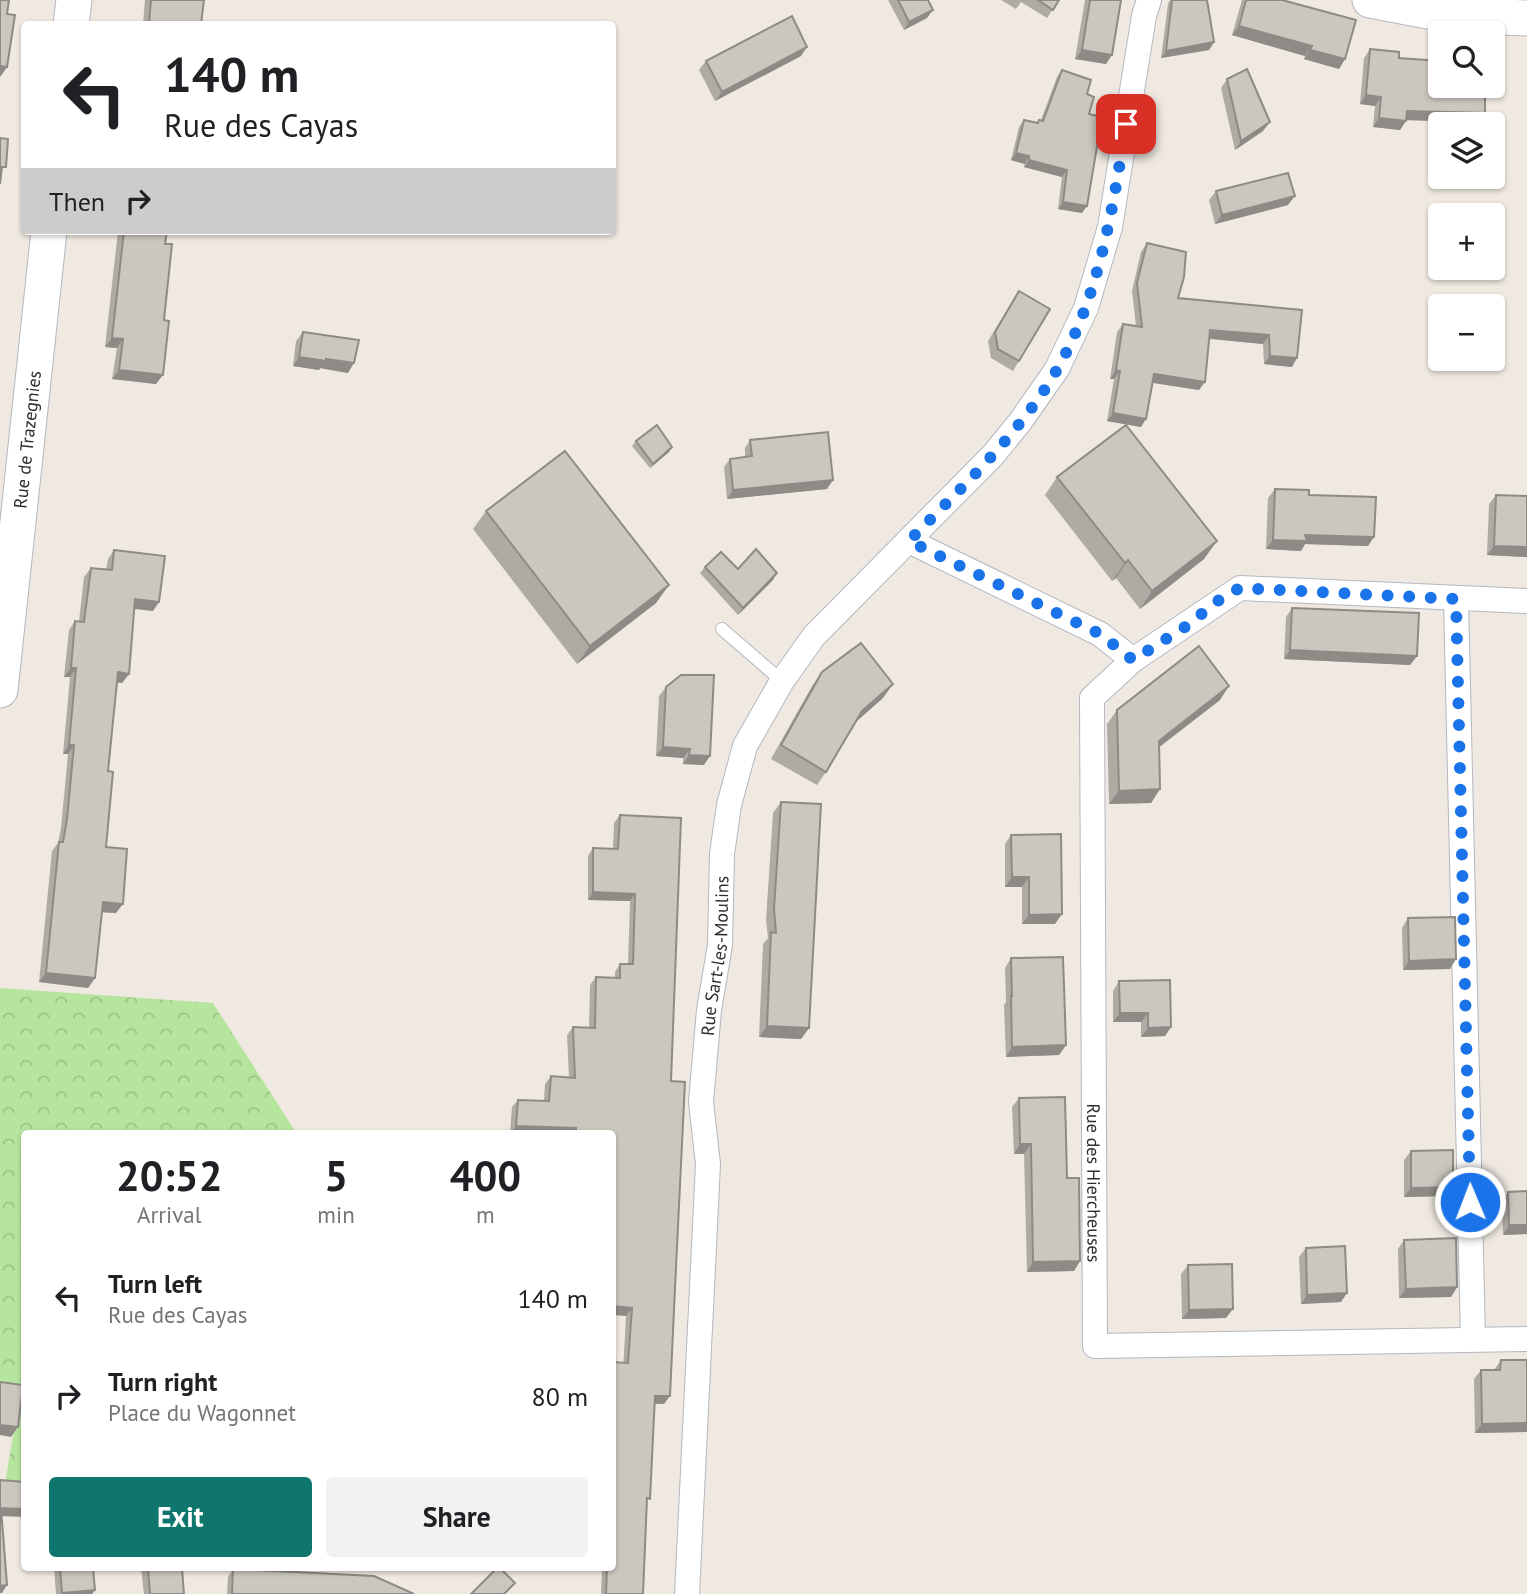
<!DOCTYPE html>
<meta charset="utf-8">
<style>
body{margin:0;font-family:"PT Sans",sans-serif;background:#f2f2f2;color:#202124;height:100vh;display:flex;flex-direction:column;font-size:26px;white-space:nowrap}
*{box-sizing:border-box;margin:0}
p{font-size:23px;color:#757577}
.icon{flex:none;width:38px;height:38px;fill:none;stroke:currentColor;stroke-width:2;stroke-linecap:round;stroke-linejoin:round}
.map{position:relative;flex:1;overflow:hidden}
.details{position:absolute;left:21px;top:1130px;width:595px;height:441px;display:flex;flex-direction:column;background:#fff;border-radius:7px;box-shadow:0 2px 5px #0004}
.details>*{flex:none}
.guide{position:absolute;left:21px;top:21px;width:595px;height:214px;border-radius:7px;box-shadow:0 2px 5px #0004;background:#fff;color:#202124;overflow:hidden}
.tools{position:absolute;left:1428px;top:21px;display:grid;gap:14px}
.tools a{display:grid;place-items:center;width:77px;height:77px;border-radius:7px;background:#fff;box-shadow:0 2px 5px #0004;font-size:35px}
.pin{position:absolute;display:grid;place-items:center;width:60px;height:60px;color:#fff;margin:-30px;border-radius:14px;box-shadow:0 4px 10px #0006}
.me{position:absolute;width:77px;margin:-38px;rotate:359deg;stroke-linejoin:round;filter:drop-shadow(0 0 5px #0008)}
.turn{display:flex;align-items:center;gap:24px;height:147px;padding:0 28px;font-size:32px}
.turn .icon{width:91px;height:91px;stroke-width:2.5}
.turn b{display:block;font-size:49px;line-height:60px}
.then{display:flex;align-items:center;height:66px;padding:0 28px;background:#0003;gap:14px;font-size:26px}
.eta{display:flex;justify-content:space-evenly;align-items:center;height:119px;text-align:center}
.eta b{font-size:42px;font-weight:700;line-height:49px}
.cta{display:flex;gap:14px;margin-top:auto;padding:14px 28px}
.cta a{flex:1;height:80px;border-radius:7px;background:#0f766e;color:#fff;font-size:28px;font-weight:700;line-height:80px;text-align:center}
.cta a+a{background:#f2f2f2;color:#202124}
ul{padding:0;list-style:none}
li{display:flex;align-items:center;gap:21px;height:98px;padding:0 28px}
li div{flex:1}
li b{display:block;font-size:26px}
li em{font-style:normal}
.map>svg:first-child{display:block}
.forest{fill:url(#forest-crowns)}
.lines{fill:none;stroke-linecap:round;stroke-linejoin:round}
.lane-casing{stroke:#b4b7c1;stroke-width:14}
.street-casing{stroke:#b4b7c1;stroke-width:26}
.secondary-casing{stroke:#b4b7c1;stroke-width:37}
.lane{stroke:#fff;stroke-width:12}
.street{stroke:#fff;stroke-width:24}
.secondary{stroke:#fff;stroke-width:35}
.wall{fill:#afaba4}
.shaded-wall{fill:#8e8b86}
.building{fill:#cbc7bf;stroke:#8e8b86;stroke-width:2}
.route{stroke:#1a73e8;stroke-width:12;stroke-dasharray:0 21.6}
.labels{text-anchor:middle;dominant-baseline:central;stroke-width:5;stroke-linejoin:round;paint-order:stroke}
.street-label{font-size:18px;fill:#2e2e2e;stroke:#fff}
</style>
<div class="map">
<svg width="1527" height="1594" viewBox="0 0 1527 1594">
<defs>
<pattern id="forest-crowns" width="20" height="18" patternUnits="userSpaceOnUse" patternTransform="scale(1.75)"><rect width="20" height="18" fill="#b6e59e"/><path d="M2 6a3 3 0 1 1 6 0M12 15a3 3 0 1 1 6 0" fill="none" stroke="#9dc588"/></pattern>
</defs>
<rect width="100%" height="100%" fill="#efe9e1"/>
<polygon class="forest" points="0,988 213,1003 297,1134 24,1134 24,1484 5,1483 21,1388 0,1385"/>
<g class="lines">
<defs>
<polyline id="lane" points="722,629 782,681"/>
<g id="street">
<polyline points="909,541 1100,634 1133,660"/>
<polyline points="1456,599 1473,1339"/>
<path id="s1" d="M1527,601L1240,588L1133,660L1092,698L1095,1346L1527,1339"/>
<path id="s2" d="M687,1594L708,1164L701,1102L709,1010L720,945L722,854L729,805L745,746L782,681L814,636L993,455L1020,422L1057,369L1086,308L1110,227L1144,16L1149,0"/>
</g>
<g id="secondary">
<polyline points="1370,0 1449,15 1527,18"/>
<polyline points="71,24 74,0"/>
<path id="s3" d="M0,690L49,231"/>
</g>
</defs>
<use href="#lane" class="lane-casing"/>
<use href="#street" class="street-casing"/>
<use href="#secondary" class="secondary-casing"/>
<use href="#lane" class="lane"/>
<use href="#street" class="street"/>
<use href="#secondary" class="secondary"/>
</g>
<g class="wall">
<polygon points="145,0 204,0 201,24 143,24"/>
<polygon points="888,0 928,0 927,18 904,30"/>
<polygon points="1001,0 1059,0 1047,18 1021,2 1016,9"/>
<polygon points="1085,0 1121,0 1106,64 1075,59"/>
<polygon points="1170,0 1207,0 1214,42 1209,50 1161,58 1168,4"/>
<polygon points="1242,0 1282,0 1345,59 1339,69 1304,59 1305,56 1232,35"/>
<polygon points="1370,49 1399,58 1485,113 1479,122 1406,120 1400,130 1373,127 1375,106 1360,104 1364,58"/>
<polygon points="801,56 715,101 699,70 706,61"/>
<polygon points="1062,70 1087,94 1089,114 1082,213 1058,209 1062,177 1024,167 1025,164 1011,160 1019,127 1024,120 1036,123 1039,120 1041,120 1057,77"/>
<polygon points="1227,79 1263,131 1235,150 1221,88"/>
<polygon points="1216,191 1288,205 1215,224 1209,200"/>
<polygon points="118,231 167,231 156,384 112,379 117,348 105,347"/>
<polygon points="1147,243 1178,298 1302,310 1292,367 1264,364 1263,344 1209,339 1199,390 1153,383 1141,427 1107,421 1114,379 1110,379 1117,332 1123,324 1136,326 1132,291 1141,252"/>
<polygon points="1019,291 1019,361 1013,371 991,358 988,341"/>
<polygon points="303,332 348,373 320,368 319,370 293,366 296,341"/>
<polygon points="750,440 827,489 727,499 724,467 730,459 745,457 745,448"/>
<polygon points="636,441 669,452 650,468 632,446"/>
<polygon points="1057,477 1204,559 1140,609 1116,578 1112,581 1045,495"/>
<polygon points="1275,489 1309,495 1368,546 1305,544 1301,551 1266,549 1268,498"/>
<polygon points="1496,495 1527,557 1487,555 1489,504"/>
<polygon points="486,511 656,603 577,664 473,529"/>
<polygon points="114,550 153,611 134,609 129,674 122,683 117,682 108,771 106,847 116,913 102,912 95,978 88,988 39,982 52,851 58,843 61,828 68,754 63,754 70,677 64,677 69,630 75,621 79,621 84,577 91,568 106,570 108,559"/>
<polygon points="705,567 738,569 773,580 738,615 700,573"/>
<polygon points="1292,608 1417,656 1410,665 1284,659 1286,617"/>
<polygon points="822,672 883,698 856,722 826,772 817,785 771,759 812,686"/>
<polygon points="666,687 704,765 683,764 683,758 656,756 659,696"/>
<polygon points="1220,700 1159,747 1160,789 1151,803 1109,804 1107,724 1117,710"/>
<polygon points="781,802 809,1028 801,1039 759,1037 763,944 768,938 766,920 773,813"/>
<polygon points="620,815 681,818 671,1081 664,1404 655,1404 647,1503 643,1594 601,1594 602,1568 612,1568 626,1316 612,1134 510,1134 512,1107 518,1100 544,1100 545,1084 551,1076 569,1077 567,1035 573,1027 589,1028 590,985 596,977 615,977 615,972 620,964 628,964 630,901 588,900 588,856 593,848 613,849 614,823"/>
<polygon points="1011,835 1055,924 1022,924 1022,887 1005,887 1005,844"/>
<polygon points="1408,918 1450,969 1403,970 1402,928"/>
<polygon points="1011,958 1066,1045 1059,1055 1006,1057 1004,1005 1006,1002 1005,968"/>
<polygon points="1119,981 1171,1027 1165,1036 1141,1037 1141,1022 1113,1022 1113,991"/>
<polygon points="1019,1098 1067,1178 1080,1261 1074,1271 1027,1272 1024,1154 1014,1154 1012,1107"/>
<polygon points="1411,1151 1446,1196 1404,1197 1404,1160"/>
<polygon points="1508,1192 1527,1234 1503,1235 1502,1201"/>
<polygon points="1404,1240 1457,1287 1451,1297 1399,1298 1398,1249"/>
<polygon points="1306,1248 1341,1302 1301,1304 1299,1257"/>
<polygon points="1188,1265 1226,1318 1182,1319 1181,1274"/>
<polygon points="1501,1360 1527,1432 1475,1433 1474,1379 1481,1370 1494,1370"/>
<polygon points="54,1568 93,1568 95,1590 92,1594 56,1594"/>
<polygon points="141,1568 182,1568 184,1594 144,1594"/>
<polygon points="233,1569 414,1594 227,1594 228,1577"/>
</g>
<g class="shaded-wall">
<polygon points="933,10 927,18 904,30 909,22"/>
<polygon points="1239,26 1312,46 1305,56 1232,35"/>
<polygon points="1214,42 1209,50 1161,58 1166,51"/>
<polygon points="807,47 801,56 715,101 722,92"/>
<polygon points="1082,50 1112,55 1106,64 1075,59"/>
<polygon points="1310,50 1345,59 1339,69 1304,59"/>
<polygon points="0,66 7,67 1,76 0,76"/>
<polygon points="1366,95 1381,97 1375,106 1360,104"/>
<polygon points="1407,111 1485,113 1479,122 1401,120"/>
<polygon points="1379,118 1406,121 1400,130 1373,127"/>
<polygon points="1270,122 1263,131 1235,150 1241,141"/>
<polygon points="1016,153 1029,156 1025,164 1011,160"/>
<polygon points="1029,160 1067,170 1062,177 1024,167"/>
<polygon points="1295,196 1288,205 1215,224 1222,215"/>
<polygon points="1063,202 1087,206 1082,213 1058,209"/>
<polygon points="1210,330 1269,335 1263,344 1204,338"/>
<polygon points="112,338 123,339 117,348 105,347"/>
<polygon points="1270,356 1297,358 1292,367 1264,364"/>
<polygon points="299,357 326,359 354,363 348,373 320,368 319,370 293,366"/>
<polygon points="119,370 163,375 156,384 112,379"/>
<polygon points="1116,370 1120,371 1114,379 1110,379"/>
<polygon points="1154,374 1205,382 1199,390 1148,382"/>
<polygon points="1113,413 1146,419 1141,427 1107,421"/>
<polygon points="672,447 669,452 650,468 653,464"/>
<polygon points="833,480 827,489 727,499 733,490"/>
<polygon points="1305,535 1374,537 1368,546 1305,544 1301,551 1266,549 1273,540"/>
<polygon points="1217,541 1204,559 1140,609 1152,591"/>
<polygon points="1494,546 1527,547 1527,557 1487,555"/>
<polygon points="1128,560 1116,578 1112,581 1125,563"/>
<polygon points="777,573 773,580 738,615 743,608"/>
<polygon points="669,585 656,603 577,664 590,646"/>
<polygon points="135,599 159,602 153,611 128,608"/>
<polygon points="1290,650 1417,656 1410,665 1284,659"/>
<polygon points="71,668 76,668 70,677 64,677"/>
<polygon points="118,672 129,674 122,683 111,682"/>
<polygon points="893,684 883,698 852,725 862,711"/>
<polygon points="1229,686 1220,700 1149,755 1159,741"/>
<polygon points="69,745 74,745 68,754 63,754"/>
<polygon points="663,747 690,749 683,758 656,756"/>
<polygon points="689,755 710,756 704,765 683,764"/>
<polygon points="1160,789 1151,803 1109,804 1119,791"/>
<polygon points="1012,877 1029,877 1022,887 1005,887"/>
<polygon points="593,892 635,894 630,901 588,900"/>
<polygon points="103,902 123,904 116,913 97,912"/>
<polygon points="1062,914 1055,924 1022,924 1029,915"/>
<polygon points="1456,959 1450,969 1403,970 1409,961"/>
<polygon points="46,973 95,978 88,988 39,982"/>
<polygon points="1120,1013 1148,1013 1141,1022 1113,1022"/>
<polygon points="767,1026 809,1028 801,1039 759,1037"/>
<polygon points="1171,1027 1165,1036 1141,1037 1148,1028"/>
<polygon points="1066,1045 1059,1055 1006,1057 1012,1047"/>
<polygon points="516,1126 576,1128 572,1134 510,1134"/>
<polygon points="1020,1144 1031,1144 1024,1154 1014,1154"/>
<polygon points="1453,1187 1446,1196 1404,1197 1411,1188"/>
<polygon points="1509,1225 1527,1225 1527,1234 1503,1235"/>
<polygon points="1080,1261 1074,1271 1027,1272 1033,1262"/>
<polygon points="1457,1287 1451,1297 1399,1298 1406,1289"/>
<polygon points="1347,1293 1341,1302 1301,1304 1307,1295"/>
<polygon points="612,1306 632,1308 626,1316 612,1315"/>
<polygon points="1233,1309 1226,1318 1182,1319 1189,1310"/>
<polygon points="655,1396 670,1396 664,1404 650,1403"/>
<polygon points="1527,1423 1527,1432 1475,1433 1482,1424"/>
<polygon points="0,1425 18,1427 11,1437 0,1435"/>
<polygon points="1,1508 24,1509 24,1517 0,1516"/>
<polygon points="7,1585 2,1593 0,1593 0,1586"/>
<polygon points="95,1590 92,1594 62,1594 62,1593"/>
</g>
<g class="building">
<polygon points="0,0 9,0 7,14 15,15 7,67 0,66"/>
<polygon points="151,0 204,0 201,24 149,24"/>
<polygon points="898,0 928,0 933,10 909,22"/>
<polygon points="1038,0 1059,0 1053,10"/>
<polygon points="1090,0 1121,0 1112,55 1082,50"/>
<polygon points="1172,0 1207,0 1214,42 1166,51"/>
<polygon points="1246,0 1282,0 1356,20 1345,59 1310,50 1312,46 1239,26"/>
<polygon points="792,16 807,47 722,92 706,61"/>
<polygon points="1370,49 1399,52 1399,58 1440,61 1440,86 1485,86 1485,113 1407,111 1406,121 1379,118 1381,97 1366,95"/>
<polygon points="1247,69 1270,122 1241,141 1227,79"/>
<polygon points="1062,70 1091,80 1087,94 1094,97 1089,114 1102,117 1087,206 1063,202 1067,170 1029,160 1029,156 1016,153 1024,120 1038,123 1039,120 1043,121"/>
<polygon points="0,138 8,139 6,167 2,167 0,184"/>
<polygon points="1288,173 1295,196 1222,215 1216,191"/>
<polygon points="124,231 167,231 165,244 172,244 164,320 169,321 163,375 119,370 123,339 112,338"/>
<polygon points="1147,243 1186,252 1184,277 1178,298 1302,310 1297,358 1270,356 1269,335 1210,330 1205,382 1154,374 1146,419 1113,413 1120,371 1116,370 1123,324 1142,327 1137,283"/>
<polygon points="1019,291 1050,309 1019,361 998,349 995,332"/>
<polygon points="303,332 359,340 354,363 326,359 326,361 299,357"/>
<polygon points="657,425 672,447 653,464 636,441"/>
<polygon points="1126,425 1217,541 1152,591 1128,560 1125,563 1057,477"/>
<polygon points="828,432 833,480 733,490 730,459 752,456 750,440"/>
<polygon points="565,451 669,585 590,646 486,511"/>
<polygon points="1275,489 1309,490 1309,495 1376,497 1374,537 1305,535 1307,541 1273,540"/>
<polygon points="1496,495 1527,496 1527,547 1494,546"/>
<polygon points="756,549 777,573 743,608 705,567 721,552 738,569"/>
<polygon points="114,550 165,556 159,602 135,599 129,674 118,672 108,771 113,772 106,847 127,849 123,904 103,902 95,978 46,973 59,842 63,842 67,819 74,745 69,745 76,668 71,668 75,621 84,622 91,568 112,570"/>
<polygon points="1292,608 1419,613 1417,656 1290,650"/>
<polygon points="861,643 893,684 862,711 826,772 781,745 822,672"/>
<polygon points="1199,646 1229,686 1159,741 1160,789 1119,791 1117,710"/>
<polygon points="681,675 714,675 710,756 689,755 690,749 663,747 666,687"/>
<polygon points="781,802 821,804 809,1028 767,1026 771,932 776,933 774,909"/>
<polygon points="620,815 681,818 671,1081 685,1082 676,1267 670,1396 655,1396 650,1499 647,1498 643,1594 606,1594 607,1568 612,1568 612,1362 628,1363 632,1308 612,1306 612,1134 576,1134 576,1128 516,1126 518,1100 549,1101 551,1076 575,1078 573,1027 595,1028 596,977 620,978 620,964 633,964 635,894 593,892 593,848 618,849"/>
<polygon points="1061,834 1062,914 1029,915 1029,877 1012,877 1011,835"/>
<polygon points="1455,917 1456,959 1409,961 1408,918"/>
<polygon points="1063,957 1066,1045 1012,1047 1011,996 1012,996 1011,958"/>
<polygon points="1170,980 1171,1027 1148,1028 1148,1013 1120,1013 1119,981"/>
<polygon points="1065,1097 1067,1178 1079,1178 1080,1261 1033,1262 1031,1144 1020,1144 1019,1098"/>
<polygon points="1453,1150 1453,1187 1411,1188 1411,1151"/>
<polygon points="1527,1191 1527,1225 1509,1225 1508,1192"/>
<polygon points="1456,1238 1457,1287 1406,1289 1404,1240"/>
<polygon points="1345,1246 1347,1293 1307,1295 1306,1248"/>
<polygon points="1232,1264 1233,1309 1189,1310 1188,1265"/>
<polygon points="1501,1360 1527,1360 1527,1423 1482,1424 1481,1370 1500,1370"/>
<polygon points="0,1382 23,1385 18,1427 0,1425"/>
<polygon points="0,1480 24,1482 24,1509 1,1508 7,1585 0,1586"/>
<polygon points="60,1568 93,1568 95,1590 62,1593"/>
<polygon points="148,1568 182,1568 184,1594 150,1594"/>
<polygon points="497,1568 500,1568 515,1583 504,1594 471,1594"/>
<polygon points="233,1569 374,1576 414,1594 232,1594"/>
</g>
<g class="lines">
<path class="route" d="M1126,124C1113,208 1100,293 1058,368C1020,434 961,488 909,541L1100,634L1133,660L1185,627L1223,597L1240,588L1456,599L1470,1202"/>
</g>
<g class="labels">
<g class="street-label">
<text stroke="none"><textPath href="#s3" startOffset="252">Rue de Trazegnies</textPath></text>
<text stroke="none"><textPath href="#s2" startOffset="640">Rue Sart-les-Moulins</textPath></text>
<text stroke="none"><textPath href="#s1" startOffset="957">Rue des Hiercheuses</textPath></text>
</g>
</g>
</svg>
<div class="tools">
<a><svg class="icon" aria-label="search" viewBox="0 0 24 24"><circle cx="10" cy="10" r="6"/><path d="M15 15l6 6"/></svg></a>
<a><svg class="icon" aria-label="layers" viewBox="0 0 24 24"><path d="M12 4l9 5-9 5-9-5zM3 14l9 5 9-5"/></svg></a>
<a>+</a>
<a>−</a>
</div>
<div class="pin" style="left:1126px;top:124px;background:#d93025"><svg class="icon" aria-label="arrive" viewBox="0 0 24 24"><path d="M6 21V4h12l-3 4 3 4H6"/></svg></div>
<svg class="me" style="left:1470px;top:1202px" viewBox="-20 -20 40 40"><circle r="17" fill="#1a73e8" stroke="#fff" stroke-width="3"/><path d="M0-11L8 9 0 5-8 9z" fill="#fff"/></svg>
<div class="guide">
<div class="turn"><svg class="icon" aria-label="left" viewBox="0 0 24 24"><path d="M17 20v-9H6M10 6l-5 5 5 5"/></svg><div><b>140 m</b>Rue des Cayas</div></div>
<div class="then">Then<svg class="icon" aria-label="right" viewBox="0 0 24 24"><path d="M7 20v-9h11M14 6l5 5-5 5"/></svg></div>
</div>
<section class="details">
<div class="eta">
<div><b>20:52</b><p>Arrival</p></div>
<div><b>5</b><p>min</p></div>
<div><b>400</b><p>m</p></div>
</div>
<ul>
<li><svg class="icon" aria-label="left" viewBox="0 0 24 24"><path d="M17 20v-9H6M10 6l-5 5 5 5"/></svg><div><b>Turn left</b><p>Rue des Cayas</p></div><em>140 m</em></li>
<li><svg class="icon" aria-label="right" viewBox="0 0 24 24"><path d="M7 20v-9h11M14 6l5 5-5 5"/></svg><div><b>Turn right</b><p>Place du Wagonnet</p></div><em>80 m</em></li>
</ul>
<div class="cta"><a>Exit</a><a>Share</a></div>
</section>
</div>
